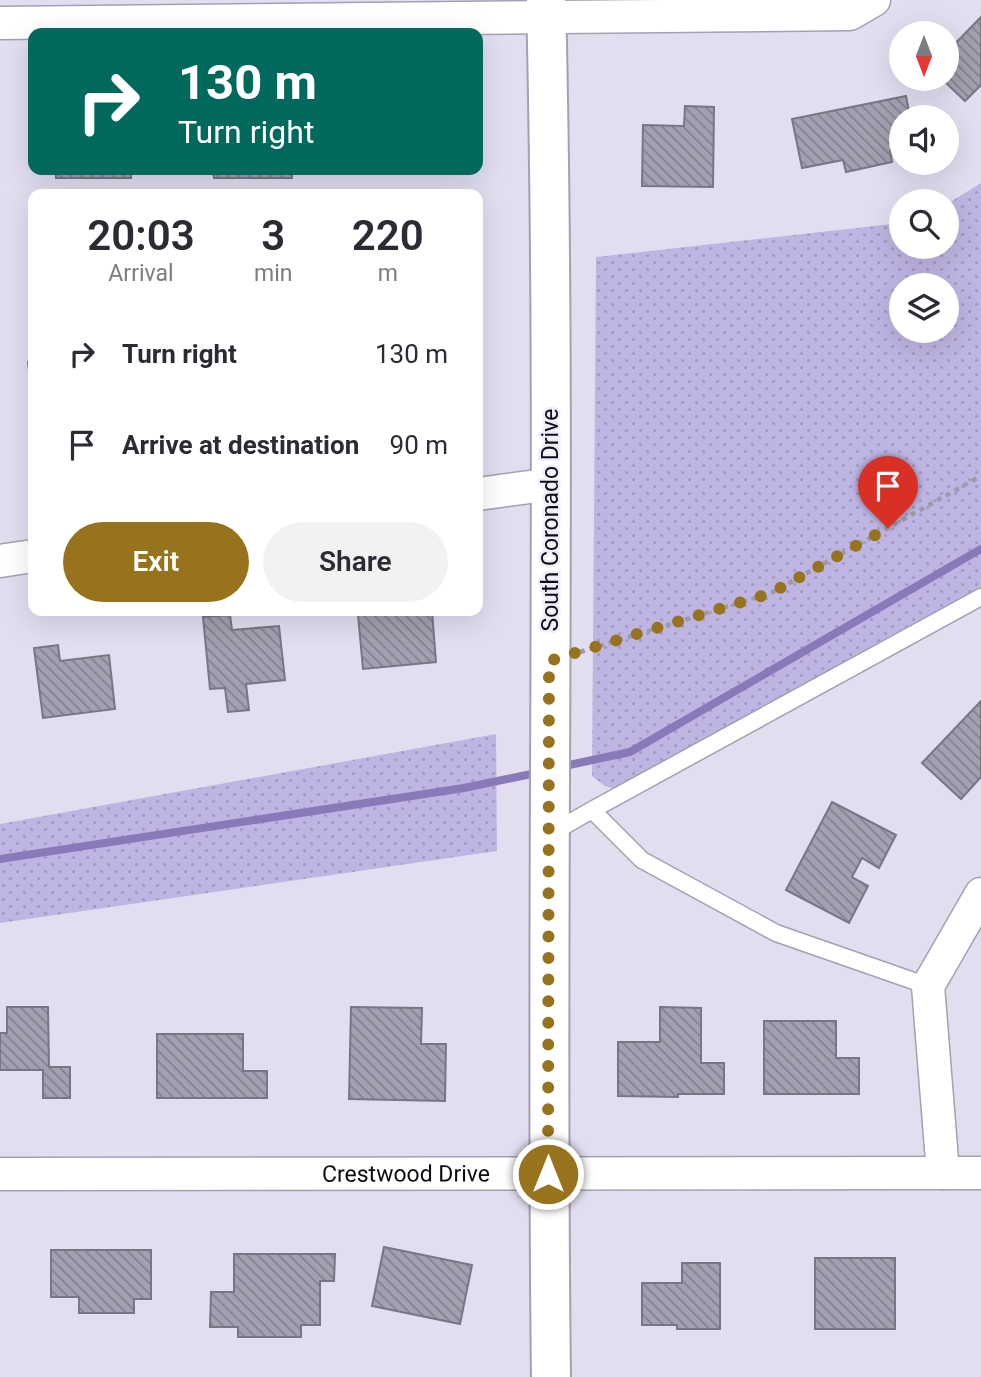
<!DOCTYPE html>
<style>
body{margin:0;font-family:Roboto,sans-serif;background:#f2f2f3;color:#2b2b33;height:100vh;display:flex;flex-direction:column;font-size:26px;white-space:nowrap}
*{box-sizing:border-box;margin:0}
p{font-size:23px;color:#7c7c81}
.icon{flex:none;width:38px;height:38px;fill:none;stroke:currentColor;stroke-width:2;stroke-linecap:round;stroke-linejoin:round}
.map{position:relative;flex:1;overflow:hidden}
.sheet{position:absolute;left:28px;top:189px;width:455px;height:427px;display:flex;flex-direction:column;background:#fff;border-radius:14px;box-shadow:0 7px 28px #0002}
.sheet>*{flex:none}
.banner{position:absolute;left:28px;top:28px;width:455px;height:147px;border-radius:14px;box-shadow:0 7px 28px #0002;background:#00695c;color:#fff;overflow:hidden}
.needle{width:46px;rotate:180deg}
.fabs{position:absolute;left:889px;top:21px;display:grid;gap:14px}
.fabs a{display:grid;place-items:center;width:70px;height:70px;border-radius:50%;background:#fff;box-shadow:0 7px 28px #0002;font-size:35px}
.pin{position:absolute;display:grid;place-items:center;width:60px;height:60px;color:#fff;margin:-72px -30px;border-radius:50% 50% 50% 0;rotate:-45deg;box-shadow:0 0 7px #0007}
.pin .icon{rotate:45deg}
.me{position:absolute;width:77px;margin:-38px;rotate:0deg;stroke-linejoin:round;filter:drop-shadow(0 0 5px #0008)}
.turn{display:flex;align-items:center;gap:24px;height:147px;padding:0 35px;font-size:32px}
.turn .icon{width:91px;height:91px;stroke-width:2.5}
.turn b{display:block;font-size:49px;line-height:60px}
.eta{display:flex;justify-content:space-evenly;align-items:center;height:119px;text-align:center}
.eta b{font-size:42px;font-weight:600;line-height:49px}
.action{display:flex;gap:14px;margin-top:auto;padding:14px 35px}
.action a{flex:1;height:80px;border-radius:42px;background:#96731c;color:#fff;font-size:28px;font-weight:600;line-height:80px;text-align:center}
.action a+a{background:#f2f2f3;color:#2b2b33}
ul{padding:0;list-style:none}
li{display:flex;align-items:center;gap:21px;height:91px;padding:0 35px}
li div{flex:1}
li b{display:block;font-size:26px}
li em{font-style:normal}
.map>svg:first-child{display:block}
.grass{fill:url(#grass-dots);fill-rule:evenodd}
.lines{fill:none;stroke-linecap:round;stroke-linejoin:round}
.stream{stroke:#8979b9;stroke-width:8}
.building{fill:url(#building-back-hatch);stroke:#797585;stroke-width:2}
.lane-casing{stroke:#a4a0b1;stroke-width:19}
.street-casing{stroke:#a4a0b1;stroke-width:35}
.secondary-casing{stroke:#a4a0b1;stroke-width:42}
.path{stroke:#9e9ba9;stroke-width:4.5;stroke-dasharray:5 5;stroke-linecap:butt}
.lane{stroke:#fff;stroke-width:16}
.street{stroke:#fff;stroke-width:32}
.secondary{stroke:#fff;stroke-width:38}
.route{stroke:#96731c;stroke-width:12;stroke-dasharray:0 21.6}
.labels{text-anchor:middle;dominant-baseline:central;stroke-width:5;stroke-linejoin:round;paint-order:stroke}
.street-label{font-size:23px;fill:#0d0c12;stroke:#efecfe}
</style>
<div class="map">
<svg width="981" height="1377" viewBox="0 0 981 1377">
<defs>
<pattern id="grass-dots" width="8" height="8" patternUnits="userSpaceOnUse" patternTransform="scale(1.75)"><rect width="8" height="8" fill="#bfb5e3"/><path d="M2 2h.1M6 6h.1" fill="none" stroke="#a39ac2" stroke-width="1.8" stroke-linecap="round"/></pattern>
<pattern id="building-back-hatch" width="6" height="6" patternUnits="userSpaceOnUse" patternTransform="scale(1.75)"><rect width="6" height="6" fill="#a4a0b1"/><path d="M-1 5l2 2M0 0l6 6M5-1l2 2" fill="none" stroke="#84818f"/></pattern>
</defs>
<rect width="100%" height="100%" fill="#e2def0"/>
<g class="grass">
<path d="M981,183V589L615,789L605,786L592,776L596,257L901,223V247H947V204ZM901,285H947V331H901Z"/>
<polygon points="496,734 497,851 0,923 0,824"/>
</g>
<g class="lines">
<g class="stream">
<polyline points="560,767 630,752 981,549"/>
<polyline points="0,859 464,788 541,772"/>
</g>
</g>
<g class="building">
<polygon points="981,17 981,85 965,101 942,79 947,79 947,52"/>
<polygon points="906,96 910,117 901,117 901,148 890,150 892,162 846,172 843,160 802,168 792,119"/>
<polygon points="685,106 714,107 713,187 642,186 643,125 684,126"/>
<rect x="56" y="170" width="75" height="8"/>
<polygon points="213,170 292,170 292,178 214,178"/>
<polygon points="28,362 33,362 33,405"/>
<polygon points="400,611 432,611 436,662 363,669 358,615"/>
<polygon points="230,615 232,630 279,626 285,680 246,684 249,710 228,712 225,688 210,689 203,617"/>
<polygon points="58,645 60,661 109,655 115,709 43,718 34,648"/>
<polygon points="981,701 981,777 961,799 922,763"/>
<polygon points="832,802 896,835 879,868 862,858 852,877 868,886 849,923 786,890"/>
<polygon points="7,1007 48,1007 49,1067 70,1067 70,1098 43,1098 43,1070 0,1070 0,1033 7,1033"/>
<polygon points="351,1007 422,1008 421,1044 446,1044 445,1101 349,1099"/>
<polygon points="660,1007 701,1008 701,1063 724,1063 724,1094 678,1094 678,1097 618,1096 618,1042 660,1042"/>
<polygon points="764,1021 836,1021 836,1058 859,1058 859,1094 764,1094"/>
<polygon points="157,1034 243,1034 243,1071 267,1071 267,1098 157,1098"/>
<polygon points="384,1247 472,1265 460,1324 372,1306"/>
<polygon points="51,1250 151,1250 151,1299 134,1299 134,1313 79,1313 79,1297 51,1297"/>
<polygon points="234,1254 335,1254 334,1281 320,1281 320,1325 301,1325 301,1337 238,1337 238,1327 210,1327 211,1292 234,1292"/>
<rect x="815" y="1258" width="80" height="71"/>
<polygon points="682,1263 720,1263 720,1329 677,1329 677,1325 642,1325 642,1283 682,1283"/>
</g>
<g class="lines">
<defs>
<g id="lane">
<polyline points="592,810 642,860 776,933 928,986"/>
<polyline points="550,834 592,810 981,597"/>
</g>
<g id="street">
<polyline points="0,23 850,14 874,0"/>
<polyline points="478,494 552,484"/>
<polyline points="0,561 33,556"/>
<polyline points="943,1173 928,986 981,894"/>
<path id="s1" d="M0,1174L981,1173"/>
</g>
<path id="secondary" d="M546,0C557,459 545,918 551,1377"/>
</defs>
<use href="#lane" class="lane-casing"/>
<use href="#street" class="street-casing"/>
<use href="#secondary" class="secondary-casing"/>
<polyline class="path" points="580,652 771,593 981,476"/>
<use href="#lane" class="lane"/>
<use href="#street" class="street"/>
<use href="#secondary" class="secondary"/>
</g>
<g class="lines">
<polyline class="route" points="548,1174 549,661 771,593 888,528"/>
</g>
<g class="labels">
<g class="street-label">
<text transform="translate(550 520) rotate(-90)">South Coronado Drive</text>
<text stroke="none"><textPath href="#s1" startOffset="406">Crestwood Drive</textPath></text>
</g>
</g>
</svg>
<div class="fabs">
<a><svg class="needle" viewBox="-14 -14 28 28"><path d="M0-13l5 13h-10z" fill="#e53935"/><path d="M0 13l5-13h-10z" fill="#7c7c81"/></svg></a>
<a><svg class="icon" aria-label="sound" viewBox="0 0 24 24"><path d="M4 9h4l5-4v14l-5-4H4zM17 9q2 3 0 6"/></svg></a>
<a><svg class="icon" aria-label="search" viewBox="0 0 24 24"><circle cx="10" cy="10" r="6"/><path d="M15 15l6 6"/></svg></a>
<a><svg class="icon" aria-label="layers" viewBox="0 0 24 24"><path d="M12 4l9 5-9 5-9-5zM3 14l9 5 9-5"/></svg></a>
</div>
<div class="pin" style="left:888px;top:528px;background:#d93025"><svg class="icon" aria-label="arrive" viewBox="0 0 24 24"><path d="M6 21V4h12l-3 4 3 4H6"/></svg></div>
<svg class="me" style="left:548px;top:1174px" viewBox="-20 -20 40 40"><circle r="17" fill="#96731c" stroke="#fff" stroke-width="3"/><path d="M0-11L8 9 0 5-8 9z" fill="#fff"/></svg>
<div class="banner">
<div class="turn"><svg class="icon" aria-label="right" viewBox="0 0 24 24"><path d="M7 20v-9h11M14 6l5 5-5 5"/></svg><div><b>130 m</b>Turn right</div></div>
</div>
<section class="sheet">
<div class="eta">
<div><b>20:03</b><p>Arrival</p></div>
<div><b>3</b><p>min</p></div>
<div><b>220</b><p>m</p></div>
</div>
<ul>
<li><svg class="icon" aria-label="right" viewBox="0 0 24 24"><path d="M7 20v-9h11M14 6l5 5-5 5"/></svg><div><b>Turn right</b></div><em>130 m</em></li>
<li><svg class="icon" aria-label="arrive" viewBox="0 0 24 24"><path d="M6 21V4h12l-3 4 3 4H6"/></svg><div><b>Arrive at destination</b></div><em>90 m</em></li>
</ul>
<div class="action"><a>Exit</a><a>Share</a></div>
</section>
</div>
